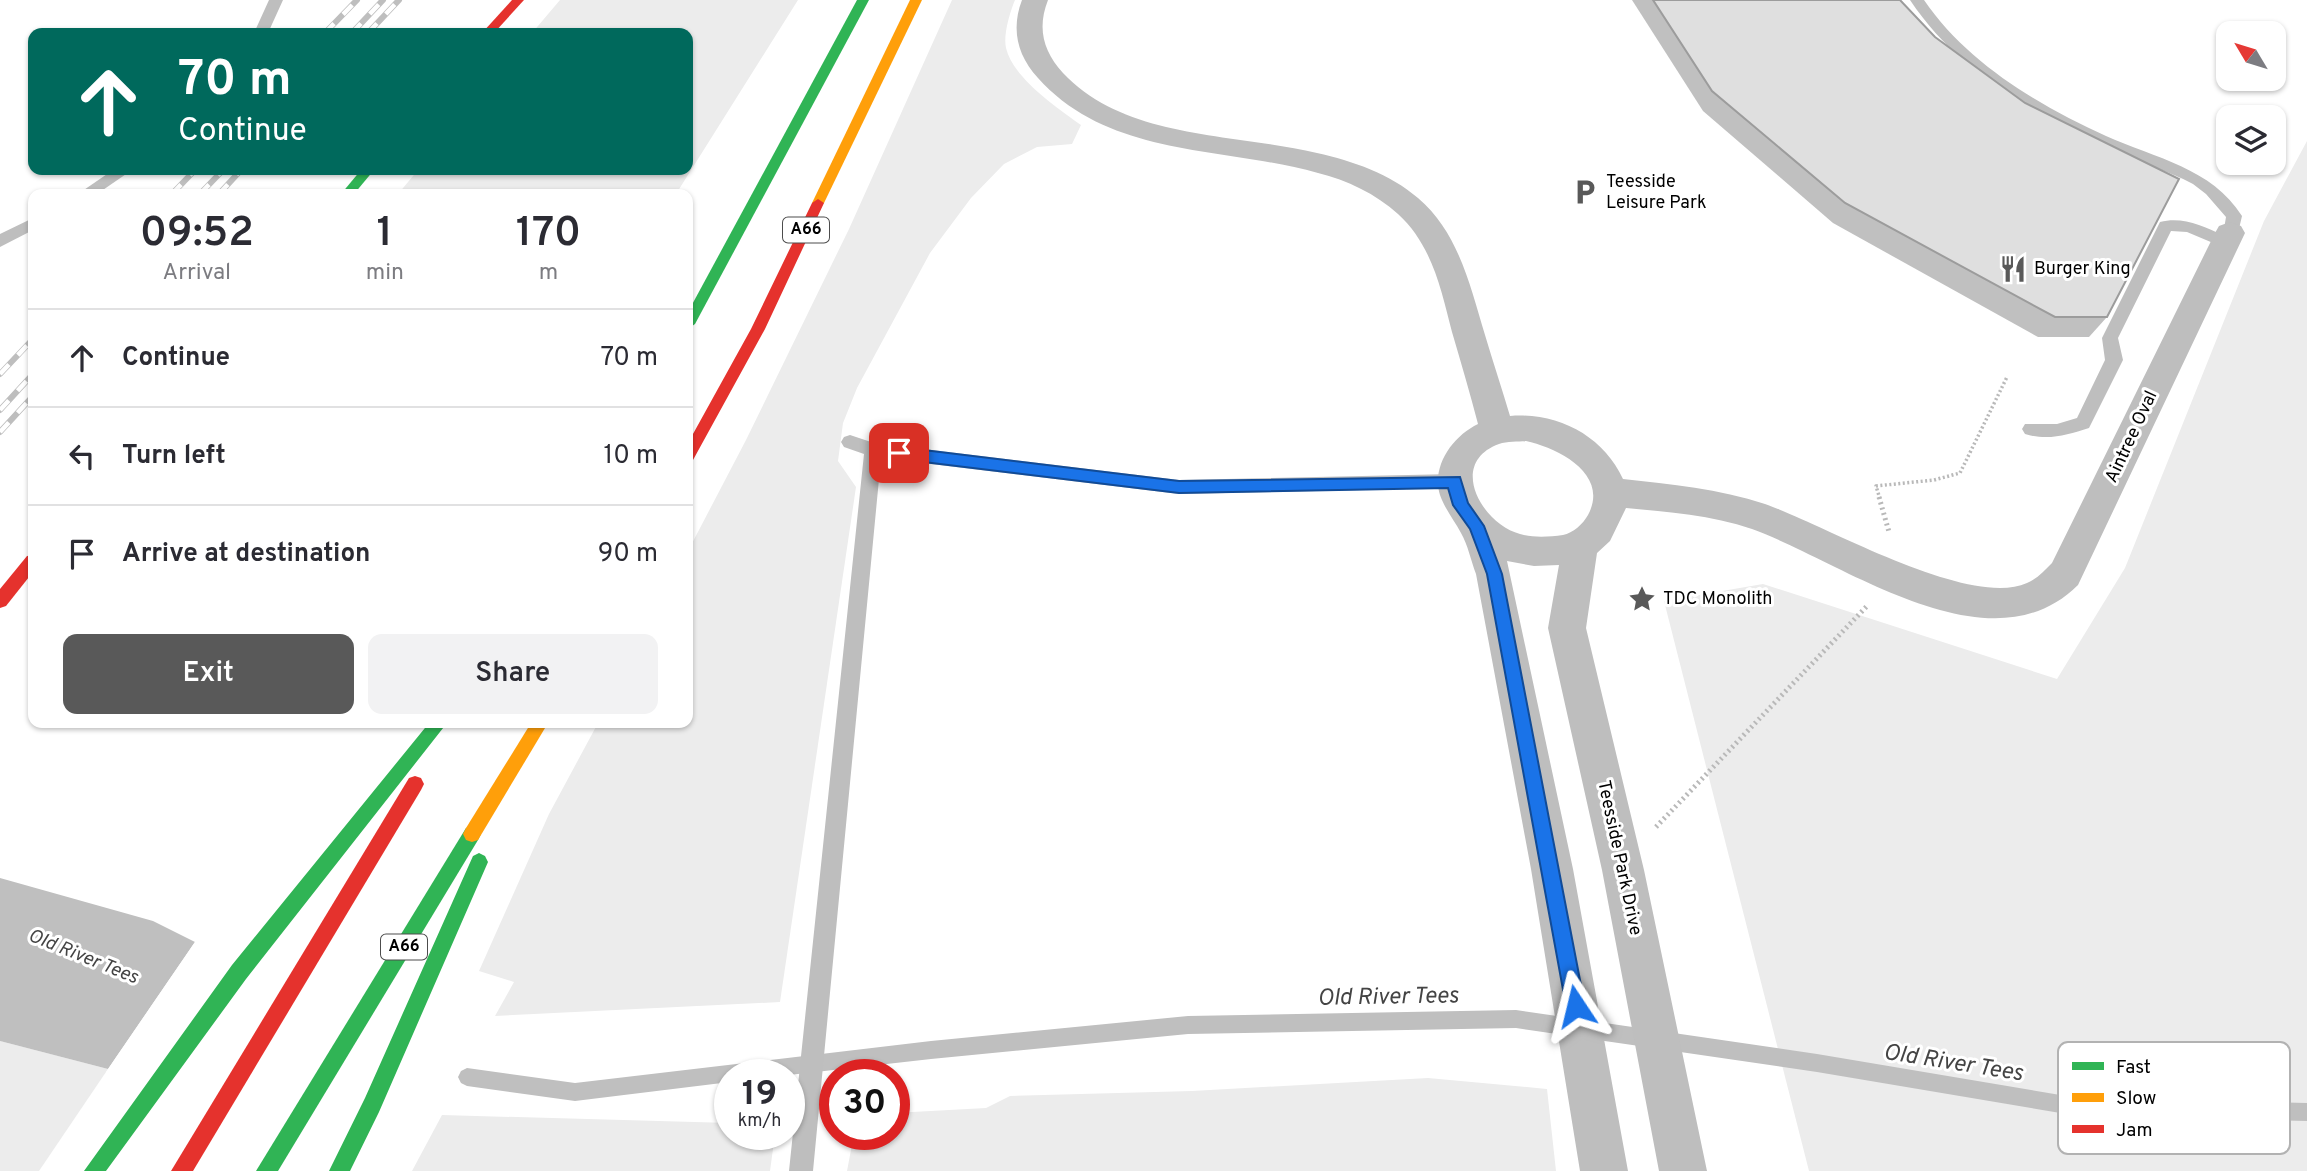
<!DOCTYPE html>
<style>
body{margin:0;font-family:Overpass,sans-serif;background:#f2f2f3;color:#2b2b33;height:100vh;display:flex;flex-direction:column;font-size:26px;white-space:nowrap}
*{box-sizing:border-box;margin:0}
p{font-size:23px;color:#7c7c81}
.icon{flex:none;width:38px;height:38px;fill:none;stroke:currentColor;stroke-width:2;stroke-linecap:round;stroke-linejoin:round}
.map{position:relative;flex:1;overflow:hidden}
.drawer{position:absolute;left:28px;top:189px;width:665px;height:539px;display:flex;flex-direction:column;background:#fff;border-radius:14px;box-shadow:0 2px 5px #0004}
.drawer>*{flex:none}
.hud{position:absolute;left:28px;top:28px;width:665px;height:147px;border-radius:14px;box-shadow:0 2px 5px #0004;background:#00695c;color:#fff;overflow:hidden}
.needle{width:46px;rotate:308deg}
.fabs{position:absolute;left:2216px;top:21px;display:grid;gap:14px}
.fabs a{display:grid;place-items:center;width:70px;height:70px;border-radius:14px;background:#fff;box-shadow:0 2px 5px #0004;font-size:35px}
.speed{position:absolute;left:714px;top:1059px;display:flex;gap:14px;font-size:35px;font-weight:700;text-align:center}
.speed>*{display:grid;place-content:center;width:91px;height:91px;border-radius:50%;background:#fff;box-shadow:0 2px 5px #0004;line-height:1}
.speed small{font-size:18px;font-weight:400}
.speed .limit{border:10px solid #d22;background:#fff;color:#111}
.pin{position:absolute;display:grid;place-items:center;width:60px;height:60px;color:#fff;margin:-30px;border-radius:14px;box-shadow:0 4px 10px #0006}
.me{position:absolute;width:77px;margin:-38px;rotate:350deg;stroke-linejoin:round;filter:drop-shadow(0 0 5px #0008)}
.turn{display:flex;align-items:center;gap:24px;height:147px;padding:0 35px;font-size:32px}
.turn .icon{width:91px;height:91px;stroke-width:2.5}
.turn b{display:block;font-size:49px;line-height:60px}
.eta{display:flex;justify-content:space-evenly;align-items:center;height:119px;text-align:center}
.eta b{font-size:42px;font-weight:600;line-height:49px}
.primary-button{display:flex;gap:14px;margin-top:auto;padding:14px 35px}
.primary-button a{flex:1;height:80px;border-radius:14px;background:#595959;color:#fff;font-size:28px;font-weight:600;line-height:80px;text-align:center}
.primary-button a+a{background:#f2f2f3;color:#2b2b33}
ul{padding:0;list-style:none}
li{display:flex;align-items:center;gap:21px;height:98px;padding:0 35px;border-top:2px solid #e1e1e2}
li div{flex:1}
li b{display:block;font-size:26px}
li em{font-style:normal}
.map>svg:first-child{display:block}
.green{fill:#ececec}
.water{fill:#bfbfbf}
.pier{fill:#fff}
.lines{fill:none;stroke-linecap:round;stroke-linejoin:round}
.stream{fill:#bfbfbf;fill-rule:evenodd}
.path-far1{stroke:#b9b9b9;stroke-width:3.5;stroke-dasharray:2 2.5;stroke-linecap:butt}
.path{stroke:#b9b9b9;stroke-width:5;stroke-dasharray:2 3.5;stroke-linecap:butt}
.lane{fill:#bebebe;fill-rule:evenodd}
.street{fill:#bebebe;fill-rule:evenodd}
.fast{fill:#30b455;fill-rule:evenodd}
.slow{fill:#ff9f0a;fill-rule:evenodd}
.jam{fill:#e5322d;fill-rule:evenodd}
.rail-casing{stroke:#bebebe;stroke-width:6}
.rail{stroke:#fff;stroke-width:4.5;stroke-dasharray:13;stroke-linecap:butt}
.wall{fill:#c0c0c0}
.building{fill:#dfdfdf;stroke:#9c9c9c;stroke-width:2}
.route{fill:#1a73e8;stroke:#114b97;stroke-width:2}
.labels{text-anchor:middle;dominant-baseline:central;stroke-width:6;stroke-linejoin:round;paint-order:stroke}
.shield{fill:#fff;stroke:#4c4c4c;stroke-width:2}
.shield-label{font-size:16px;font-weight:bold;fill:#000}
.poi-label{font-size:18px;fill:#000;stroke:#fff;text-anchor:start}
.street-label{font-size:18px;fill:#000;stroke:#fff}
.water-label{font-size:19px;font-style:italic;fill:#444;stroke:#fff}
.near-water-label{font-size:23px;font-style:italic;fill:#444;stroke:#fff}
.key{fill:#fff;stroke:#b2b2b2;stroke-width:2}
.key-label{font-size:19px;fill:#000}
</style>
<div class="map">
<svg width="2307" height="1171" viewBox="0 0 2307 1171">
<rect width="100%" height="100%" fill="#fff"/>
<g class="green">
<polygon points="560,0 798,0 676,194 398,194 418,170 688,170 688,33 532,33"/>
<path d="M952,0H1015C1010,12 1003,35 1006,48C1013,78 1057,108 1081,125L1072,144L1037,147L1004,164L971,198L930,253L857,388L843,423L838,461L856,487L780,1002L495,1016L514,982L479,971L549,814L598,723H688V551L746,440L849,229Z"/>
<polygon points="2307,141 2307,1171 1809,1171 1664,601 1763,584 2057,679 2125,568 2264,221"/>
<polygon points="0,1041 108,1069 39,1171 0,1171"/>
<polygon points="1428,1078 1547,1089 1556,1171 847,1171 854,1134 894,1134 894,1113 986,1108 1010,1096 1192,1091"/>
<polygon points="442,1115 730,1123 730,1134 775,1134 770,1171 412,1171"/>
</g>
<polygon class="water" points="0,878 153,921 195,942 108,1069 0,1041"/>
<polygon class="pier" points="197,939 198,944 111,1071 106,1072"/>
<g class="lines">
<polygon class="stream" points="1516,1010 1817,1054 2084,1099 2307,1103 2307,1121 2084,1117 1817,1072 1516,1028 1188,1034 931,1059 789,1075 730,1074 730,1082 575,1101 467,1086 461,1083 458,1077 461,1071 467,1068 575,1083 931,1041 1188,1016"/>
<polyline class="path-far1" points="1880,499 1876,486 1934,480 1960,473 2007,377"/>
<g class="path">
<polyline points="1879,497 1889,532"/>
<polyline points="1656,827 1867,606"/>
</g>
<g class="lane">
<polygon points="269,0 283,0 268,33 254,33"/>
<path d="M1910,0H1924C1967,63 2038,105 2106,136C2155,158 2212,168 2242,216L2238,233L2231,238L2233,242L2231,246L2225,248L2187,232L2171,231L2118,338L2123,360L2089,428C2067,435 2048,441 2025,434L2022,429L2025,424H2057L2077,418L2105,360L2102,338L2160,222C2182,216 2203,226 2223,235L2226,217L2206,194L2193,184C2167,170 2140,163 2114,151C2036,117 1958,72 1910,0Z"/>
<polygon points="113,170 132,170 97,194 78,194"/>
<polygon points="33,218 33,230 0,247 0,234"/>
<polygon points="850,435 874,443 1179,480 1454,474 1460,476 1463,481 1460,486 1454,488 1179,494 881,458 813,1171 789,1171 864,454 844,447 841,442 844,437"/>
</g>
<path class="street" d="M1022,0H1048C1037,28 1043,51 1063,73C1126,140 1234,133 1317,153C1353,161 1390,174 1418,198C1459,233 1470,286 1485,335C1493,362 1502,389 1510,416C1558,412 1603,436 1623,479C1671,484 1719,489 1765,504C1825,525 1969,609 2027,583C2037,579 2045,570 2052,563L2215,233L2219,226L2230,222L2241,226L2245,233L2078,585C1990,673 1843,562 1752,529C1712,515 1668,512 1626,508L1610,541L1597,553L1586,628L1644,870L1707,1171H1659L1602,870L1548,628L1559,565L1534,566L1507,561L1573,869L1628,1171H1580L1531,869L1476,574C1471,561 1468,545 1461,533C1454,520 1445,509 1440,495C1431,466 1453,436 1478,424C1470,393 1461,363 1452,332C1441,289 1432,245 1398,214C1376,194 1347,180 1318,173C1222,146 1110,158 1038,78C1017,55 1011,29 1022,0ZM1526,441C1558,448 1610,474 1588,515C1583,524 1573,533 1563,535C1549,537 1533,538 1520,534C1482,524 1447,463 1499,444C1507,441 1518,442 1526,441Z"/>
<g class="fast">
<polygon points="857,0 869,0 695,324 688,329 688,312"/>
<polygon points="361,170 374,170 354,194 341,194"/>
<polygon points="429,723 447,723 246,979 106,1171 84,1171 232,965"/>
<polygon points="472,826 478,828 481,834 478,840 278,1171 256,1171 466,828"/>
<polygon points="479,853 485,856 488,862 379,1112 350,1171 329,1171 365,1098 473,856"/>
</g>
<g class="slow">
<polygon points="910,0 922,0 824,203 818,207 813,206 812,203"/>
<polygon points="531,723 548,723 478,840 472,842 466,840 463,834 466,828"/>
</g>
<g class="jam">
<polygon points="512,0 524,0 494,33 482,33"/>
<polygon points="818,199 824,203 765,329 693,460 688,462 688,443 751,329 812,203"/>
<polygon points="33,555 33,572 6,606 0,608 0,589 27,556"/>
<polygon points="415,776 421,778 424,784 421,790 193,1171 171,1171 409,778"/>
</g>
<defs>
<g id="rail">
<polyline points="325,33 357,0"/>
<polyline points="352,33 383,0"/>
<polyline points="368,33 399,0"/>
<polyline points="172,194 195,170"/>
<polyline points="200,194 223,170"/>
<polyline points="219,194 241,170"/>
<polyline points="0,374 33,339"/>
<polyline points="0,410 33,374"/>
<polyline points="0,432 33,396"/>
</g>
</defs>
<use href="#rail" class="rail-casing"/>
<use href="#rail" class="rail"/>
</g>
<polygon class="wall" points="1632,0 1900,0 2107,317 2089,337 2038,337 1833,223 1703,111"/>
<polygon class="building" points="1653,0 1900,0 1935,37 2025,103 2179,179 2107,317 2055,317 1845,203 1712,91"/>
<polygon class="route" points="899,447 1179,481 1460,477 1468,503 1484,526 1502,574 1585,1006 1583,1013 1576,1016 1569,1013 1566,1006 1487,574 1470,529 1453,505 1448,488 1179,493 899,459 891,453"/>
<defs>
<symbol id="parking-bare" viewBox="-9 -9 18 18"><path d="M-3.5-5.5H1a3.5 3.5 0 0 1 0 7H-1V5.5H-3.5ZM-1-3.4V-.6H.8a1.4 1.4 0 0 0 0-2.8Z" fill="#595959" stroke="#fff" stroke-width="2.5" paint-order="stroke"/></symbol>
<symbol id="restaurant-bare" viewBox="-9 -9 18 18"><path d="M-5-6h1v4h1v-4h1v4h1v-4h1v5L-1.5 .5V6h-2V.5L-5-1ZM5-6V6H3V1.5H1.5Q1.5-4 5-6Z" fill="#595959" stroke="#fff" stroke-width="2.5" paint-order="stroke"/></symbol>
<symbol id="sight-bare" viewBox="-9 -9 18 18"><path d="M0-6L1.8-2.2L6-1.7L2.9 1.2L3.7 5.4L0 3.3L-3.7 5.4L-2.9 1.2L-6-1.7L-1.8-2.2Z" fill="#595959" stroke="#fff" stroke-width="2.5" paint-order="stroke"/></symbol>
</defs>
<g fill-rule="evenodd">
<use href="#parking-bare" x="1566" y="173" width="38" height="38"/>
<use href="#restaurant-bare" x="1994" y="250" width="38" height="38"/>
<use href="#sight-bare" x="1623" y="580" width="38" height="38"/>
</g>
<g class="labels">
<g class="shield">
<rect x="783" y="217.5" width="46" height="25" rx="5"/>
<rect x="381" y="934.5" width="46" height="25" rx="5"/>
</g>
<g class="shield-label">
<text x="806" y="230">A66</text>
<text x="404" y="947">A66</text>
</g>
<g class="poi-label">
<text x="1606" y="182">Teesside<tspan x="1606" dy="21">Leisure Park</tspan></text>
<text x="2034" y="269">Burger King</text>
<text x="1663" y="599">TDC Monolith</text>
</g>
<g class="street-label">
<text transform="translate(2132 437) rotate(-65)">Aintree Oval</text>
<text transform="translate(1619 858) rotate(78)">Teesside Park Drive</text>
</g>
<g class="water-label">
<text transform="translate(83 957) rotate(22)">Old River Tees</text>
</g>
<g class="near-water-label">
<text transform="translate(1388 998) rotate(-1)">Old River Tees</text>
<text transform="translate(1953 1064) rotate(9)">Old River Tees</text>
</g>
</g>
<rect x="2058" y="1042" width="232" height="112" rx="10" class="key"/>
<rect x="2072" y="1062" width="32" height="8" fill="#30b455"/>
<rect x="2072" y="1093" width="32" height="9" fill="#ff9f0a"/>
<rect x="2072" y="1125" width="32" height="8" fill="#e5322d"/>
<g class="key-label">
<text x="2116" y="1073">Fast</text>
<text x="2116" y="1104">Slow</text>
<text x="2116" y="1136">Jam</text>
</g>
</svg>
<div class="fabs">
<a><svg class="needle" viewBox="-14 -14 28 28"><path d="M0-13l5 13h-10z" fill="#e53935"/><path d="M0 13l5-13h-10z" fill="#7c7c81"/></svg></a>
<a><svg class="icon" aria-label="layers" viewBox="0 0 24 24"><path d="M12 4l9 5-9 5-9-5zM3 14l9 5 9-5"/></svg></a>
</div>
<div class="speed"><div>19<small>km/h</small></div><div class="limit">30</div></div>
<div class="pin" style="left:899px;top:453px;background:#d93025"><svg class="icon" aria-label="arrive" viewBox="0 0 24 24"><path d="M6 21V4h12l-3 4 3 4H6"/></svg></div>
<svg class="me" style="left:1576px;top:1006px" viewBox="-20 -20 40 40"><path d="M0-17L14 15 0 8-14 15z" fill="#1a73e8" stroke="#fff" stroke-width="4"/></svg>
<div class="hud">
<div class="turn"><svg class="icon" aria-label="ahead" viewBox="0 0 24 24"><path d="M12 20V5M6 11l6-6 6 6"/></svg><div><b>70 m</b>Continue</div></div>
</div>
<section class="drawer">
<div class="eta">
<div><b>09:52</b><p>Arrival</p></div>
<div><b>1</b><p>min</p></div>
<div><b>170</b><p>m</p></div>
</div>
<ul>
<li><svg class="icon" aria-label="ahead" viewBox="0 0 24 24"><path d="M12 20V5M6 11l6-6 6 6"/></svg><div><b>Continue</b></div><em>70 m</em></li>
<li><svg class="icon" aria-label="left" viewBox="0 0 24 24"><path d="M17 20v-9H6M10 6l-5 5 5 5"/></svg><div><b>Turn left</b></div><em>10 m</em></li>
<li><svg class="icon" aria-label="arrive" viewBox="0 0 24 24"><path d="M6 21V4h12l-3 4 3 4H6"/></svg><div><b>Arrive at destination</b></div><em>90 m</em></li>
</ul>
<div class="primary-button"><a>Exit</a><a>Share</a></div>
</section>
</div>
